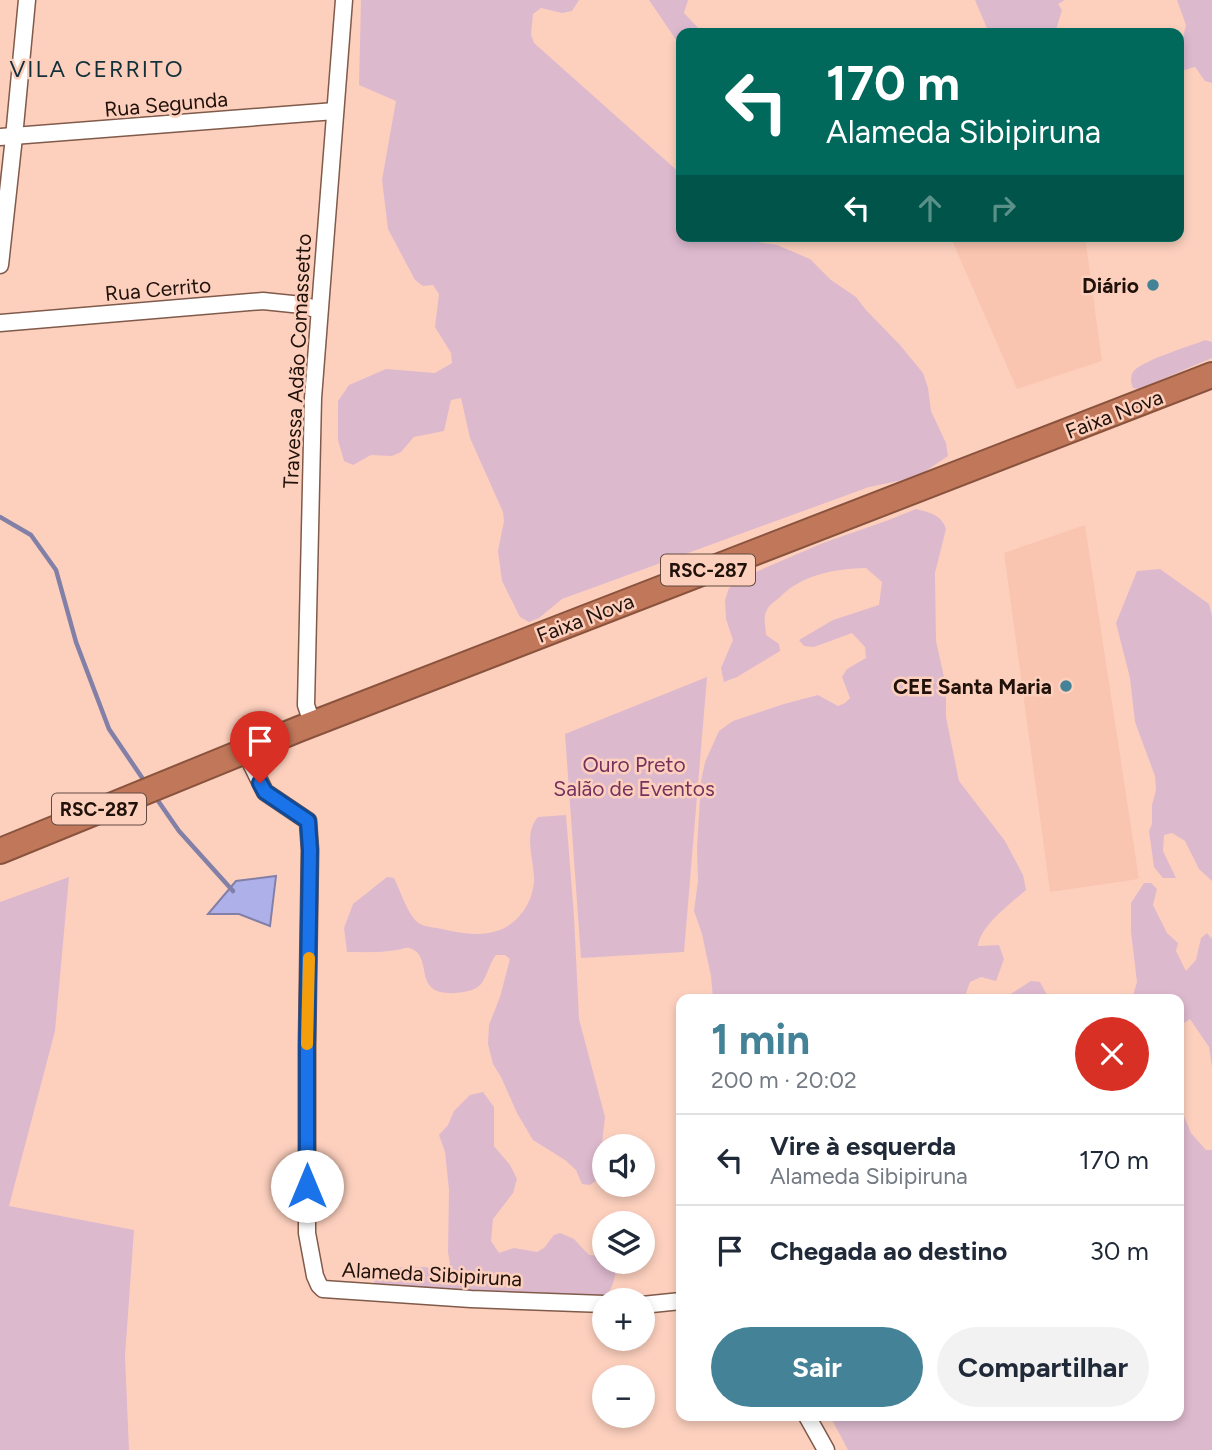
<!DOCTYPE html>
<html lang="pt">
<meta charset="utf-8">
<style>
body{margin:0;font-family:Figtree,sans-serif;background:#f2f2f3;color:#1f2937;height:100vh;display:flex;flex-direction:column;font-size:26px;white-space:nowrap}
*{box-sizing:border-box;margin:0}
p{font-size:23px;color:#747a83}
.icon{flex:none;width:38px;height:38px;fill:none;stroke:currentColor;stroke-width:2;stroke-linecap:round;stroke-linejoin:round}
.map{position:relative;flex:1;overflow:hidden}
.details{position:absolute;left:676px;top:994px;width:508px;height:427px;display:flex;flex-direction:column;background:#fff;border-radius:14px;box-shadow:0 4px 10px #0003}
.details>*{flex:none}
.banner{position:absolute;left:676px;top:28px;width:508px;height:214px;border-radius:14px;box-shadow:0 4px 10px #0003;background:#00695c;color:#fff;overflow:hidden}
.fabs{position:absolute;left:592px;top:1134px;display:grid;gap:14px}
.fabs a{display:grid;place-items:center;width:63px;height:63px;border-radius:50%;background:#fff;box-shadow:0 4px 10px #0003;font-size:35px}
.pin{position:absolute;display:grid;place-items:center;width:60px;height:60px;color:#fff;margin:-72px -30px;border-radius:50% 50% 50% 0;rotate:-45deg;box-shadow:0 0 7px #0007}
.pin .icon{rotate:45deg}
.me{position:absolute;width:77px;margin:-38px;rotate:0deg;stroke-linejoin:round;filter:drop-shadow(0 0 5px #0008)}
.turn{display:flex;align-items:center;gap:24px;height:147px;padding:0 35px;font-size:32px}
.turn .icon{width:91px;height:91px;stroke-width:2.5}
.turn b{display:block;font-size:49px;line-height:60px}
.lanes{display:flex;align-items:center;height:66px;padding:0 35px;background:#0003;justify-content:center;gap:35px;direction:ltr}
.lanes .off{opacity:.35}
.round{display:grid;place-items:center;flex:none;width:74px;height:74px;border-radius:37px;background:#f2f2f3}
.head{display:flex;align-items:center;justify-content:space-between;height:119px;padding:0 35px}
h1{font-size:42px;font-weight:700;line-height:52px;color:#438297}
.action{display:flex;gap:14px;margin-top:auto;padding:14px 35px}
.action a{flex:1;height:80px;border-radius:42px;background:#438297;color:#fff;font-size:28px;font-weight:700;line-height:80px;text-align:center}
.action a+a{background:#f2f2f3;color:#1f2937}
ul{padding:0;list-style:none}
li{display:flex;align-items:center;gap:21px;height:91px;padding:0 35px;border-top:2px solid #e0e1e3}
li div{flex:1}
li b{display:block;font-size:26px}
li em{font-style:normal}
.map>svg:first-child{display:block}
.built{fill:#fac5b0}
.green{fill:#ddb9ce}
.water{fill:#aeb0ea;stroke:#8380a7;stroke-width:2}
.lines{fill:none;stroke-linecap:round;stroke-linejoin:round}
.stream{stroke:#8380a7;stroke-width:4.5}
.minor-casing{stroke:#805a4a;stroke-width:19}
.highway-casing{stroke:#89533d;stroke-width:28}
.minor{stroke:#fff;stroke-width:16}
.highway{stroke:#c17759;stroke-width:24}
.route-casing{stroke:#114b97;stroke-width:18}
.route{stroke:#1a73e8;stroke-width:12}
.slow{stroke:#f59e0b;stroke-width:12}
.poi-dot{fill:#438297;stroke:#fdd0be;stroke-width:2.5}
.labels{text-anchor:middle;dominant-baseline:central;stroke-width:5;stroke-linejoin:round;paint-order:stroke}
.shield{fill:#fdd0be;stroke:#624a40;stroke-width:2}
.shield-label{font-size:19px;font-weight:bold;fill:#20110a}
.street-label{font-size:21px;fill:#20110a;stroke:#fdd0be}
.poi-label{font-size:21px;font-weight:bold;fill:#20110a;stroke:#fdd0be;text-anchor:end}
.park-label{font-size:21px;fill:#76315e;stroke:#fdd0be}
.neighbourhood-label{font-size:23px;letter-spacing:2px;fill:#12303a;stroke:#fdd0be}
</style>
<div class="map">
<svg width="1212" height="1450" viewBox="0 0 1212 1450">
<rect width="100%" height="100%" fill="#fdd0be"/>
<g class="built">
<polygon points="950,236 1085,236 1102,361 1017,389"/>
<polygon points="1085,525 1139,879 1050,892 1004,553"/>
</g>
<g class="green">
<polygon points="361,0 579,0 572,11 562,13 541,8 533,14 531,34 534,43 681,174 681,236 742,236 744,240 777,245 810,259 831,280 856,297 866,310 900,345 923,373 928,388 931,411 946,443 948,456 917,477 869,487 562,599 539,618 529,622 520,617 502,581 498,551 504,521 503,512 470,438 461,398 451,400 444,431 414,437 401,452 392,456 371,455 353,465 344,461 338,440 338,401 349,385 386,369 435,373 452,363 451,353 435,327 439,294 433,285 423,286 415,280 388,229 382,180 396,101 359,85"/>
<polygon points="649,0 688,0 684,13 703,33 681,33 681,47"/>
<polygon points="975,0 1065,0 1058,4 1062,10 1055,33 989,33"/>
<polygon points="1177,0 1212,0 1212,83 1205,81 1195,67 1181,71 1178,68 1178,58 1186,25"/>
<path d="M1205,340L1212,342V358L1139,389L1133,388C1131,383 1130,377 1133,372C1140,361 1191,346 1205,340Z"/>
<path d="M916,509C929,512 942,515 946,529L935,573L936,641L946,686V717L959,781L1005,841L1023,875L1026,890C1011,903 980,926 978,946L999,945L1004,959L996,981L981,977L970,982L965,996L966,999H713L711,976L702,934L694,911L698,881L697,849L701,781L705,762L719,731L733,721L784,704L818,695L838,706L845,703L850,698L842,677L847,669L866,658L865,647L852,633L814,647L804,646L799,640L833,620L879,605L882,582L866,568C835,569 803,574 780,597C776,601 770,604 768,608C762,616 766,627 766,635L779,644L780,651L737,677L724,682L721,668L733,640L726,619L725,600L729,588L744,577L823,543L886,521Z"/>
<polygon points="1160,569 1209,604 1212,616 1212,881 1199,869 1185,841 1172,833 1164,835 1163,851 1176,878 1163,878 1154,867 1149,831 1152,824 1152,805 1156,790 1155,776 1135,722 1130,678 1116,623 1137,571"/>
<polygon points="707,677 684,952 581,958 565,734"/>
<path d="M566,815L574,916L579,1019L605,1117L598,1179L590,1185L582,1184L576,1170L565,1160L533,1140L517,1113L501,1077L493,1064L488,1044L489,1025L500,997L510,959L505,955H496C489,964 487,977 481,984C475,991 464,992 456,993C411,996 434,959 412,949C406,946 403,949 396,950C381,953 363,952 347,952L344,928L353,904L387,877L394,878C400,890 407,912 416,921C422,927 433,927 442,929C475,937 508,939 527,905C531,899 534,887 534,879C534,860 523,833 538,817Z"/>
<polygon points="69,877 55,1031 9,1206 134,1230 125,1356 129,1450 0,1450 0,902"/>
<polygon points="1144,883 1151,883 1157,889 1153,905 1167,933 1178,943 1176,951 1186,971 1196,960 1201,938 1207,933 1212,939 1212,1067 1209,1047 1190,1019 1178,1027 1178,999 1132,999 1137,982 1131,932 1131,903"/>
<polygon points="1031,981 1040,982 1047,995 1046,999 1003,999"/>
<path d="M483,1092L494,1107V1146L510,1165L517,1179L513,1193L493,1219L491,1241L499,1253L514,1248L537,1252L544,1248L554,1235L560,1233L574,1239L589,1255L604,1256V1262H617C615,1276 614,1293 599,1299L432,1289L375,1284L373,1278L376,1270L380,1268L425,1267L445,1271L450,1264L448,1252L449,1190L445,1152L439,1135L448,1125L454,1111L470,1095Z"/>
<polygon points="1178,1102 1191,1133 1206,1150 1212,1150 1212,1450 848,1450 830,1416 1178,1416"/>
</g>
<polygon class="water" points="276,876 270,926 239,914 208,914 236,881"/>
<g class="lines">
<g class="stream">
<polyline points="0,517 31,535 56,570 76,642 109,729 145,782"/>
<polyline points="154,795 179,831 233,891"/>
</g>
<defs>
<g id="minor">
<polyline points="0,137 335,111"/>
<polyline points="0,265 14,137 27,0"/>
<polyline points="0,323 263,301 302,305 319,310"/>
<polyline points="312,723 306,705 313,398 344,0"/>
<polyline points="245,751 265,792 308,821 310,850 307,1046 307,1233 315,1276 319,1285 323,1289 471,1299 604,1304"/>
<polyline points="642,1305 681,1301"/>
<polyline points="807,1416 826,1450"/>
</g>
<polyline id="highway" points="0,851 299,729 1212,375"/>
</defs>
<use href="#minor" class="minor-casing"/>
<use href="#highway" class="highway-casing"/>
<use href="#minor" class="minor"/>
<use href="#highway" class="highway"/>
</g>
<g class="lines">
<defs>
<polyline id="route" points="260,783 265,792 308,821 310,850 307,1046 307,1186"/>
</defs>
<use href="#route" class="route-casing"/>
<use href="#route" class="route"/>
<polyline class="slow" points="307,1044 309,958"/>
</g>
<g class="poi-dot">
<circle cx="1153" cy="285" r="7"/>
<circle cx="1066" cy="686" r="7"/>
</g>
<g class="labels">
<g class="shield">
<rect x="661" y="554.5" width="94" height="31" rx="5"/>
<rect x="52" y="793.5" width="94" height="31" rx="5"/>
</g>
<g class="shield-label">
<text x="708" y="570">RSC-287</text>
<text x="99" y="809">RSC-287</text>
</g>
<g class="street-label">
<text transform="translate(166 104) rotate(-5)">Rua Segunda</text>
<text transform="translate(158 289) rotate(-5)">Rua Cerrito</text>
<text transform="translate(297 361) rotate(-87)">Travessa Adão Comassetto</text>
<text transform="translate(1114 414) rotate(-21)">Faixa Nova</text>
<text transform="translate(585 618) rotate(-21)">Faixa Nova</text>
<text transform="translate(432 1274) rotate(3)">Alameda Sibipiruna</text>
</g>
<g class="poi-label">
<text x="1139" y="285">Diário</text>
<text x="1052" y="686">CEE Santa Maria</text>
</g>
<g class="park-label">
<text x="634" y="764">Ouro Preto<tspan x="634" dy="24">Salão de Eventos</tspan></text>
</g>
<g class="neighbourhood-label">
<text x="97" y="69">VILA CERRITO</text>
</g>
</g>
</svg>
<div class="fabs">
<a><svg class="icon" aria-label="sound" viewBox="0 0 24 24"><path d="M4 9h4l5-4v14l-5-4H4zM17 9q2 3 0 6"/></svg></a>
<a><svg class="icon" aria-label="layers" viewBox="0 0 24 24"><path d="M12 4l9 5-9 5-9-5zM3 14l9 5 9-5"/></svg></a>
<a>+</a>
<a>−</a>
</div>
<div class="pin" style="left:260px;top:783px;background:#d93025"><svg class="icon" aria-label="arrive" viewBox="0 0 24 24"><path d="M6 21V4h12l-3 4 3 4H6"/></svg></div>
<svg class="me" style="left:307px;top:1186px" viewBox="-20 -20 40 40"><circle r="19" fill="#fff"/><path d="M0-13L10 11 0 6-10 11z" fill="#1a73e8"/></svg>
<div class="banner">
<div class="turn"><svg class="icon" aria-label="left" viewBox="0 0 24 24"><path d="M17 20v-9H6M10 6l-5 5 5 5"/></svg><div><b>170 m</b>Alameda Sibipiruna</div></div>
<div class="lanes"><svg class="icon" aria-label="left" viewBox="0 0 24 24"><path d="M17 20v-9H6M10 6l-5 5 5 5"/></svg><svg class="icon off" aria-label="ahead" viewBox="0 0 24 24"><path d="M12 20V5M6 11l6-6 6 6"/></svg><svg class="icon off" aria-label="right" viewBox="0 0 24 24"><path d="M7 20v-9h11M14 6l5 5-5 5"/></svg></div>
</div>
<section class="details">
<div class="head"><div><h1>1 min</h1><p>200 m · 20:02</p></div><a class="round" style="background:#d93025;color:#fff"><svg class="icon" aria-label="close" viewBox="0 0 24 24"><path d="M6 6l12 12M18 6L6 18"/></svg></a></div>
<ul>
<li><svg class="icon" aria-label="left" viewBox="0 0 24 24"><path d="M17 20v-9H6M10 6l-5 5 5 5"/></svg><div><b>Vire à esquerda</b><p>Alameda Sibipiruna</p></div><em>170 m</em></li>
<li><svg class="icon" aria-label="arrive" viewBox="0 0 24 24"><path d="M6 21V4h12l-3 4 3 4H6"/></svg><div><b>Chegada ao destino</b></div><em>30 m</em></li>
</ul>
<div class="action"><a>Sair</a><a>Compartilhar</a></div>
</section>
</div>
